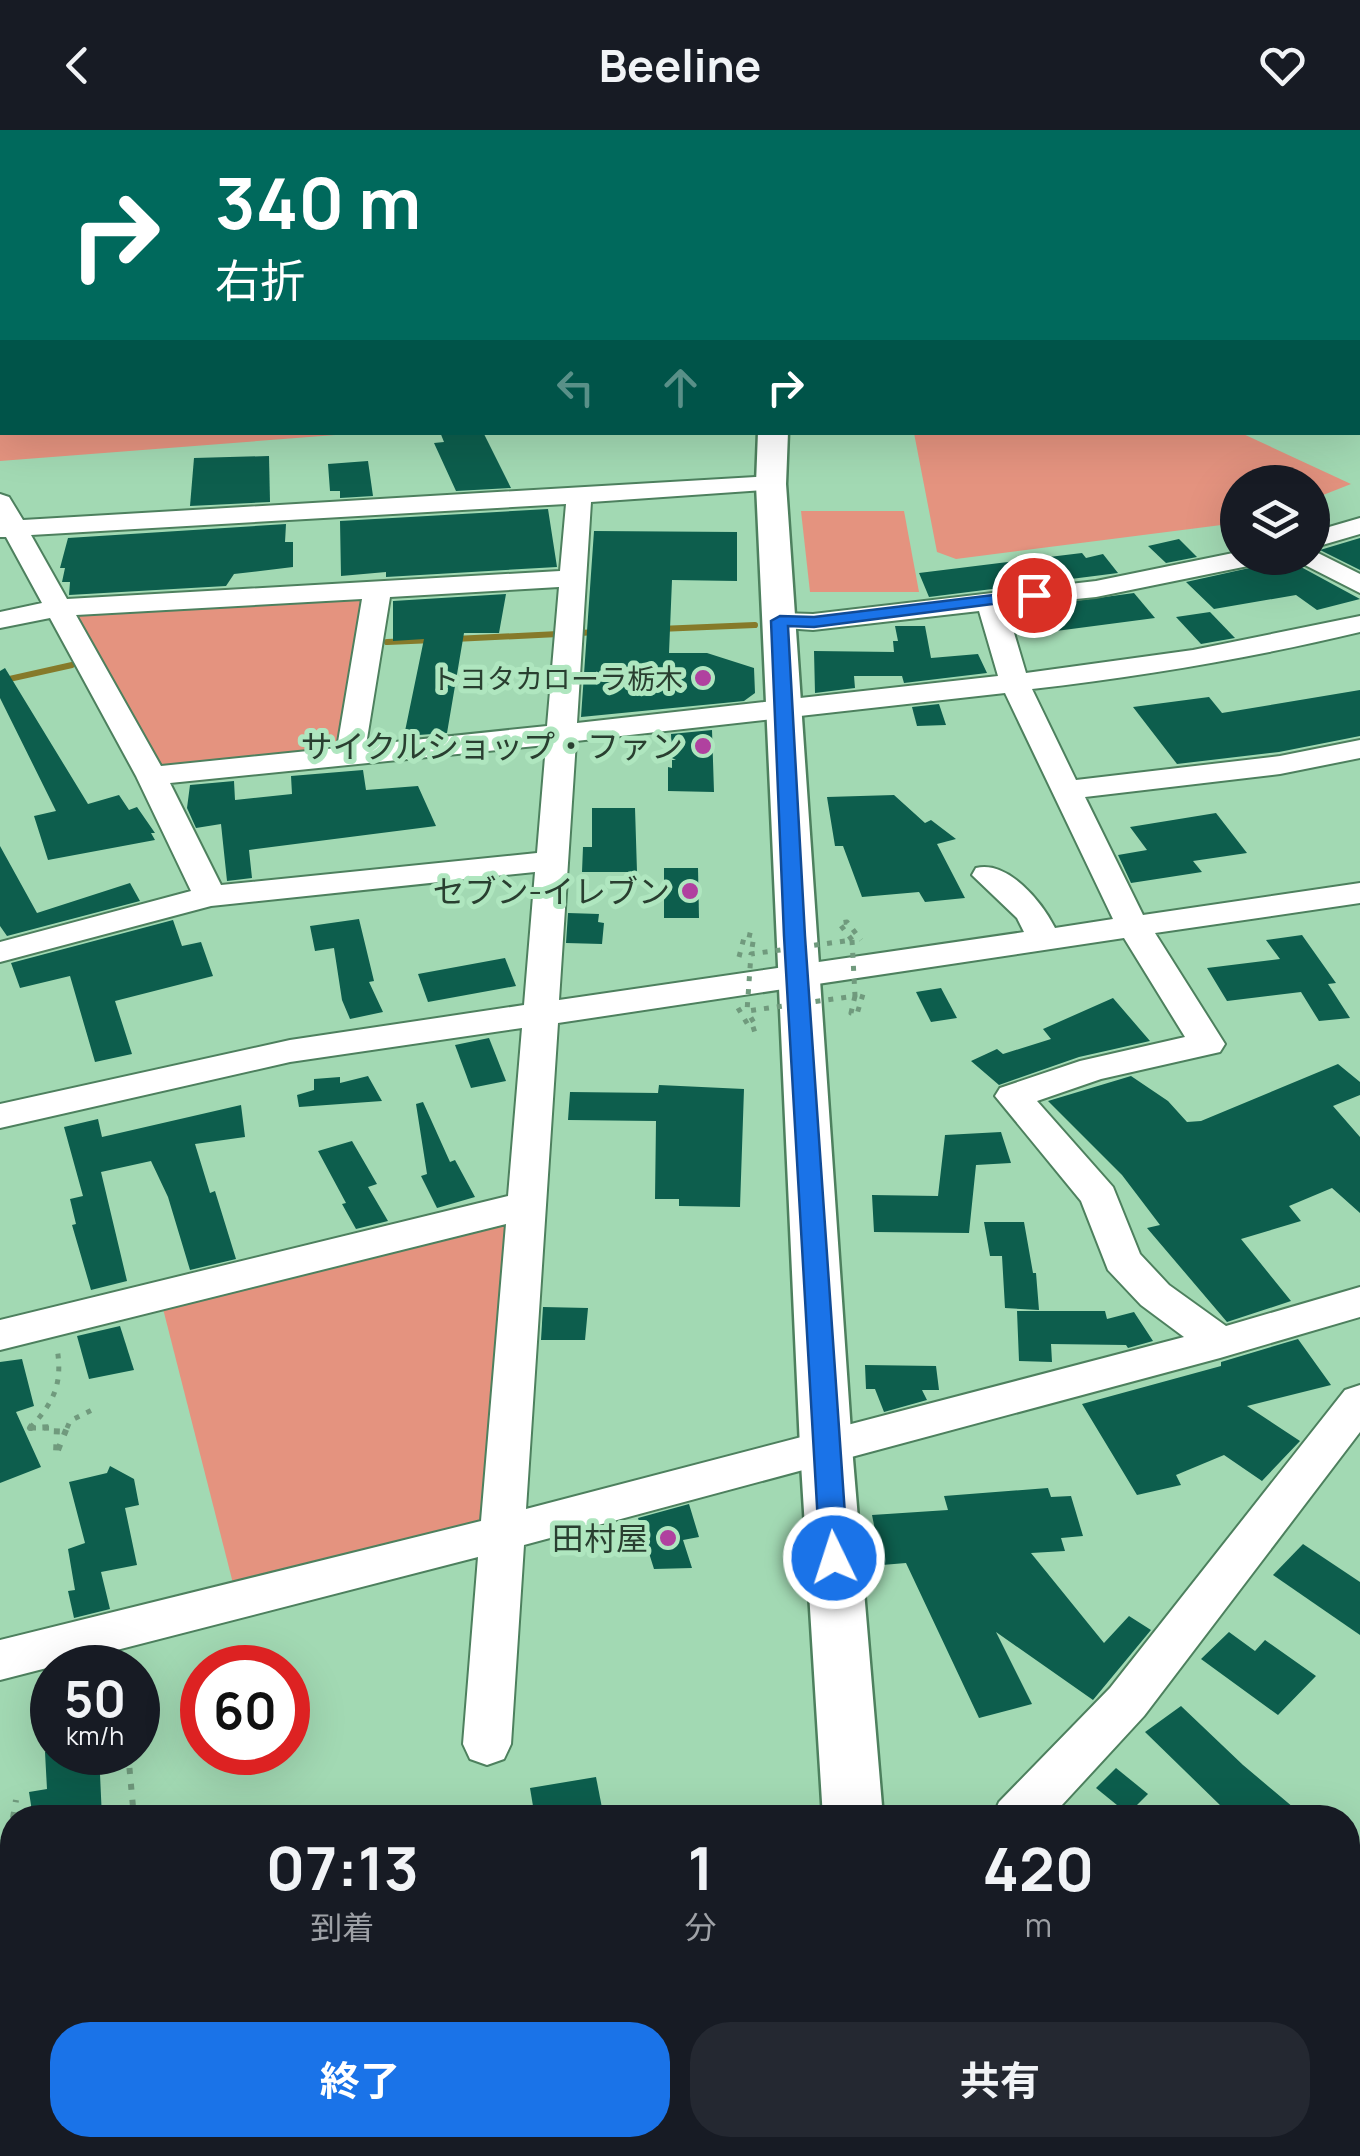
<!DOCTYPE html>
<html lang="ja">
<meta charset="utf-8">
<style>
body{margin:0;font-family:Manrope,"Noto Sans JP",sans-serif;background:#242831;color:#f1f3f6;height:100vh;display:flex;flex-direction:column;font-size:38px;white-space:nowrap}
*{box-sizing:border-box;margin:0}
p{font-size:32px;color:#9ea1a6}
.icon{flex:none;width:55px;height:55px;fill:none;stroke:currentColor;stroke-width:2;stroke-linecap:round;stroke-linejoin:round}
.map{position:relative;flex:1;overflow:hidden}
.details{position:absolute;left:0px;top:1675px;width:1360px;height:352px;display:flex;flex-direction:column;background:#171b24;border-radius:40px 40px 0 0;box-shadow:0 10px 40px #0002}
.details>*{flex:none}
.hud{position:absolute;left:0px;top:0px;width:1360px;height:305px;box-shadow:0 10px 40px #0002;background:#00695c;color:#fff;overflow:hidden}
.tools{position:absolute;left:1220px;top:335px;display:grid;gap:20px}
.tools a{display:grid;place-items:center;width:110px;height:110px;border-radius:50%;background:#171b24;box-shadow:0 10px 40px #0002;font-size:50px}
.speed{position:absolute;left:30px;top:1515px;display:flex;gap:20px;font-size:50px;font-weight:700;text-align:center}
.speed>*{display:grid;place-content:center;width:130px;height:130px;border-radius:50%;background:#171b24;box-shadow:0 10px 40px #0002;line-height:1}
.speed small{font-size:25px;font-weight:400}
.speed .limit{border:15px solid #d22;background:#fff;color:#111}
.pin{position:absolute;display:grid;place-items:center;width:85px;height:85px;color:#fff;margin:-42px;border:5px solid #fff;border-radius:50%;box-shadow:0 2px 10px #0007}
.me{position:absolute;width:110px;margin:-55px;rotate:356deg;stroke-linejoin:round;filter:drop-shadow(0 0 8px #0008)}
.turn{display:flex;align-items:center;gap:35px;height:210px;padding:0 50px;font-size:45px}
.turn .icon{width:130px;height:130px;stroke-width:2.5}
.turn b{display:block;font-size:70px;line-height:85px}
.lanes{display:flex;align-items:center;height:95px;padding:0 50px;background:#0003;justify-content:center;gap:50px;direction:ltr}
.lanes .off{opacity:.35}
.eta{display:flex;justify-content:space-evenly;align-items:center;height:170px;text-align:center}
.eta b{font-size:60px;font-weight:700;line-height:70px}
.button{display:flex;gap:20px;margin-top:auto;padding:20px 50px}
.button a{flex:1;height:115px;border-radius:40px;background:#1a73e8;color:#fff;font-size:40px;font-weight:700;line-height:115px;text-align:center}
.button a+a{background:#242831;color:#f1f3f6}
header{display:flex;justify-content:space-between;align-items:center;height:130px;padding:0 50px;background:#171b24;font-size:45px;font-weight:700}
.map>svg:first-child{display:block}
.green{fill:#e4937f}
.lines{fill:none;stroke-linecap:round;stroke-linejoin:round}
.stream{stroke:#867a2a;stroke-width:6}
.building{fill:#0d5e4d}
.minor-casing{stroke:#4d805e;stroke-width:4}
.major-casing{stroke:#4d805e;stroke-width:5}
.path-far1{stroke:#709a7d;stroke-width:5;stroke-dasharray:5 8;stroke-linecap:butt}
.path{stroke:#709a7d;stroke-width:6;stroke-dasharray:6 10;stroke-linecap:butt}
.minor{fill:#fff;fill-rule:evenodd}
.major{fill:#fff;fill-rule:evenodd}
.path-bridge{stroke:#709a7d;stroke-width:5;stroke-dasharray:5 8;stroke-linecap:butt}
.route{fill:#1a73e8;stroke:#114b97;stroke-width:2.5}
.poi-dot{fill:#b0419f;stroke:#afe6bf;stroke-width:4}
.labels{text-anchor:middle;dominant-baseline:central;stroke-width:10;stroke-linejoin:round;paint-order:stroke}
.far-poi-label{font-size:28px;fill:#293f30;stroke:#afe6bf;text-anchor:end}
.poi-label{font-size:32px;fill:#293f30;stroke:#afe6bf;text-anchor:end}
</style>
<header><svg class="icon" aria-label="back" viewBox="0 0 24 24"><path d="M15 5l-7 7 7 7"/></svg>Beeline<svg class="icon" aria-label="heart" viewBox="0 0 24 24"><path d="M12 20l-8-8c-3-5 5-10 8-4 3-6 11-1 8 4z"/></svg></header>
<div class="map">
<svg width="1360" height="2026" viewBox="0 0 1360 2026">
<rect width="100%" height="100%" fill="#a2d9b3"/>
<g class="green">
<polygon points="0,0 305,0 2,2 2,302 361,303 0,331"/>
<polygon points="914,303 1241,303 1351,354 1313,369 1312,352 1238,352 1237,393 956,429 937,422"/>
<polygon points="801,381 904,381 919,462 810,462"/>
<polygon points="358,463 370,469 341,614 323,623 172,640 151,635 73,489 90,480"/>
<polygon points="527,1075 501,1400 238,1473 159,1163"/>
</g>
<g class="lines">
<g class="stream">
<polyline points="659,499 755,495"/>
<polyline points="454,509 599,502"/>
<polyline points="387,512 434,510"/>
<polyline points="0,551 72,535"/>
</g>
</g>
<g class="building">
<polygon points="440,302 483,302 511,358 456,361 434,313 444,312"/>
<polygon points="269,326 270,372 190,376 194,328"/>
<polygon points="368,331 373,366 340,368 340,361 330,361 328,334"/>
<polygon points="548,379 557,437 386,447 386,442 341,446 340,391"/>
<polygon points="286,394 285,412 293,412 293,437 234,444 226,456 69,465 70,452 62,452 65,438 60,438 68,408"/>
<polygon points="594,401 737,402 737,451 672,450 669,523 707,523 754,538 755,563 744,571 581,587"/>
<polygon points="1360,408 1360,440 1320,420"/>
<polygon points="1179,409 1197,427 1166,433 1148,416"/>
<polygon points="1082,423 1086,428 1103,424 1118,443 929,467 919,443"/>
<polygon points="1295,428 1301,437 1360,469 1317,480 1296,465 1214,479 1186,452"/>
<polygon points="1134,463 1155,488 1056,501 1039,476"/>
<polygon points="506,464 499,503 464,503 447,603 404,606 424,509 393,511 393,471"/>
<polygon points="1210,482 1235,508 1201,514 1176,487"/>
<polygon points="895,496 925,496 931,528 978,524 987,543 904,553 902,546 854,546 855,558 815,563 814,521 894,522 893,511 898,511"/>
<polygon points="5,538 88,674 119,665 129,680 137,677 155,703 151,703 155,710 48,730 34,686 56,681 0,568 0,541"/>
<polygon points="1360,560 1360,606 1279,622 1177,634 1133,577 1209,567 1222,583"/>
<polygon points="939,574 946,595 917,596 912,577"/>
<polygon points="712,600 714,662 668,661 668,637 672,638 672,630 676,630 672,628 671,604"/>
<polygon points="363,640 366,660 418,656 436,696 249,720 252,748 227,751 221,694 196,698 187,678 190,655 234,651 235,670 292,664 291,646"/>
<polygon points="894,665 925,693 931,690 956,709 937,714 965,768 925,772 919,762 862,767 843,716 835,716 827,667"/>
<polygon points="592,678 635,678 637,742 582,742 583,717 592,717"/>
<polygon points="1216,683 1247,723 1193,731 1202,742 1131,753 1118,725 1147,720 1130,697"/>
<polygon points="0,716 37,783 130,753 140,771 7,806 0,796"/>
<polygon points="664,738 698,738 699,788 664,788"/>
<polygon points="568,783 599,784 598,792 604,793 602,814 566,813"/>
<polygon points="359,789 374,851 369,852 383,882 350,889 342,870 334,818 315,821 310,796"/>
<polygon points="173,790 182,816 201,812 213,846 115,871 132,924 95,932 70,846 20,858 11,833"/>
<polygon points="1302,805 1336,853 1328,854 1350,888 1319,891 1301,862 1227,871 1207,838 1280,829 1266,810"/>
<polygon points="505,828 516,856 428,872 418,844"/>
<polygon points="941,858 957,888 931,892 916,862"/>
<polygon points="1113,868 1150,911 1079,927 999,955 971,931 997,919 1003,924 1051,909 1043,899"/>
<polygon points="489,908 506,951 471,958 455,915"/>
<polygon points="1338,934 1360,952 1360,965 1333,976 1360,1007 1360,1083 1332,1058 1289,1076 1301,1091 1241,1109 1291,1171 1227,1192 1147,1098 1160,1095 1122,1045 1048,971 1131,946 1168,971 1187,992 1201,991"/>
<polygon points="368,946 382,971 299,977 297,965 314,960 314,949 340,947 340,953"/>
<polygon points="659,955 744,959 740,1077 679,1076 679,1069 655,1069 656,991 568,990 570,962 658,963"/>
<polygon points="423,972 450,1032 455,1030 475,1067 437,1078 421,1046 427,1044 416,974"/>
<polygon points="241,975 245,1007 195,1014 210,1063 215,1061 236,1129 190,1140 168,1067 151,1031 101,1042 127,1151 91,1160 72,1095 76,1094 70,1069 83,1066 64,997 98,989 102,1007"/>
<polygon points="1001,1002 1011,1033 976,1035 969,1103 874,1102 872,1065 938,1066 945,1005"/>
<polygon points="352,1011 377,1054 368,1057 388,1091 356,1099 342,1074 346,1073 318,1021"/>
<polygon points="984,1092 1024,1092 1033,1143 1036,1143 1039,1180 1005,1178 1002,1126 990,1126"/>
<polygon points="543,1177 588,1178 585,1210 541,1210"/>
<polygon points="1017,1181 1105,1181 1107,1189 1134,1182 1153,1211 1128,1218 1126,1215 1051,1214 1052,1232 1019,1231"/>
<polygon points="120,1196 134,1240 89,1249 77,1206"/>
<polygon points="1298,1209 1331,1255 1247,1276 1300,1311 1262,1351 1224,1325 1176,1345 1181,1355 1137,1365 1082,1274 1221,1236 1221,1232"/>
<polygon points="22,1229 34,1276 16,1282 41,1337 0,1353 0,1232"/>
<polygon points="865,1235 936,1236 939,1260 922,1260 927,1270 884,1282 875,1259 866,1259"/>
<polygon points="110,1336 134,1349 139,1375 125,1378 137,1435 101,1442 110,1479 74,1488 68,1461 75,1460 68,1419 85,1413 69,1352 107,1343"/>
<polygon points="1048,1358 1051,1367 1071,1366 1083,1406 1061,1408 1065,1421 1031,1423 1104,1513 1129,1486 1151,1500 1093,1570 996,1502 1032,1574 979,1588 906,1433 882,1435 872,1385 948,1380 944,1366"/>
<polygon points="689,1374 699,1407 683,1410 692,1438 654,1439 638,1388"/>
<polygon points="1303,1414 1360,1452 1360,1505 1273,1445"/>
<polygon points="1229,1502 1255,1521 1265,1510 1316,1546 1278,1585 1201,1529"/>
<polygon points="1181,1576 1243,1635 1306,1688 1235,1688 1222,1677 1145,1602"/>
<polygon points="45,1622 99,1622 102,1688 33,1688 29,1662 47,1659"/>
<polygon points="1116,1638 1148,1664 1128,1684 1096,1658"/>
<polygon points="596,1647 604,1688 535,1688 530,1658"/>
</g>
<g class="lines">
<defs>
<g id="minor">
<polygon points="1341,0 1360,0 1360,4 1340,2"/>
<polygon points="1360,216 1360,230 1358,231 1358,217"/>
<rect x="1358" y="287" width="2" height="14"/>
<path d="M771,346L784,354L780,359L591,372L577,593L998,546L979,481L813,500L770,497L766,491L780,483L813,484L1096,451L1238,422V428H1261L1248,436L1096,467L1006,476L1026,543L1193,520L1360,486V502C1252,528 1143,546 1032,559L1076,650L1280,626L1360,610V628L1280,644L1085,667L1143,785L1360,753V773L1155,803L1225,914L1220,922L1101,949L1037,971L1113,1057L1140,1124L1169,1155L1226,1196L1360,1157V1187L1220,1228L524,1415L511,1614L504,1629L487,1635L470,1629L463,1614L478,1427L0,1550V1510L481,1391L506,1094L0,1220V1190L508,1066L522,898L290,932L0,998V974L290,910L524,875L535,742L211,776L0,832V812L191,761L136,646L50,488L0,498V482L42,473L6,407H0V364L9,367L23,390ZM566,374L560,441L67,469L31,405ZM559,457L547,596L366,615L390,467ZM362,469L337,618L161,636L76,485ZM1005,563L1113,789L1055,798C1042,772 1008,730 976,738L972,745L1017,788L1024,802L559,870L576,611ZM546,615L537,723L221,755L170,653ZM1124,808L1185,907L1080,931L1000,958L995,966L1081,1071L1108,1140L1141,1175L1184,1207L526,1379L558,893Z"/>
<polygon points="1360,388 1360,404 1312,418 1312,402"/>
<polygon points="1312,420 1360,444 1360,463 1303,434 1299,428 1312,428"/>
<polygon points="1360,1255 1360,1302 1144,1586 1050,1688 992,1688 999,1672 1110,1558 1345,1260"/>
<polygon points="1360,1788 1360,1837 1348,1841 1348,1792"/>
<polygon points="12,1827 12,1877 0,1879 0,1829"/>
</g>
<g id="major">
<rect x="751" y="0" width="22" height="2"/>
<polygon points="758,302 788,302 786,354 852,1317 883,1688 823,1688 800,1317 756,354"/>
<rect x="838" y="2015" width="68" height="11"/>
</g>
</defs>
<use href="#minor" class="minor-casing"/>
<use href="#major" class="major-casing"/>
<g class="path-far1">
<polyline points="852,810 839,793 847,792 861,810"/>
<polyline points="739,827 745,804 754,806 751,824"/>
<polyline points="855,866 851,883 857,884 863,864"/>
<polyline points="738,878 751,900 757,898 747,881"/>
<path d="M30,1298C54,1272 63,1254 57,1218"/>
<polyline points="31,1298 57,1298"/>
<polyline points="67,1298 70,1291 96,1278"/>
</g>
<g class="path">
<polyline points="32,1295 30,1298 57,1297 56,1325 68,1295"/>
<polyline points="128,1622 134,1688"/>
<polyline points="13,1688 16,1670"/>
<polyline points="0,1716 12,1692"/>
</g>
<use href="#minor" class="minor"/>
<use href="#major" class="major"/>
<polygon class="path-bridge" points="852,810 855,866 747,881 751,824"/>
</g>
<polygon class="route" points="1034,460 1042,465 1040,468 814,497 788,496 805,806 848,1428 844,1436 834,1439 824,1436 820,1428 784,806 771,491 780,486 814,487"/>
<g class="poi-dot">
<circle cx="703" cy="548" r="10"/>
<circle cx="703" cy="616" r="10"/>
<circle cx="690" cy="761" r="10"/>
<circle cx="668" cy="1408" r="10"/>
</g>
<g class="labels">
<g class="far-poi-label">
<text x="683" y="548">トヨタカローラ栃木</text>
</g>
<g class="poi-label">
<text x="683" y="616">サイクルショップ・ファン</text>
<text x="670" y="761">セブン-イレブン</text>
<text x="648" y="1408">田村屋</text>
</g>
</g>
</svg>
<div class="tools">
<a><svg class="icon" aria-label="layers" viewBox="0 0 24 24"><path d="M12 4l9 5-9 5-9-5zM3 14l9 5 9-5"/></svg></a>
</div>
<div class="speed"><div>50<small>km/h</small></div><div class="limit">60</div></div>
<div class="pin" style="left:1034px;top:465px;background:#d93025"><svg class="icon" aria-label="arrive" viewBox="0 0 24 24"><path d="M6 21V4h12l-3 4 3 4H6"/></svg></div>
<svg class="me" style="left:834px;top:1428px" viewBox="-20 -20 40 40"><circle r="17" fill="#1a73e8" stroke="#fff" stroke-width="3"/><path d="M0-11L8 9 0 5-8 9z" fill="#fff"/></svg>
<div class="hud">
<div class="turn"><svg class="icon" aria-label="right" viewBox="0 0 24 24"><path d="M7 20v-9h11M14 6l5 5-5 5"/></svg><div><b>340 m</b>右折</div></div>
<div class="lanes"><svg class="icon off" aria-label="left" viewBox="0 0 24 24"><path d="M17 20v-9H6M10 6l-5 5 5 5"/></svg><svg class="icon off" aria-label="ahead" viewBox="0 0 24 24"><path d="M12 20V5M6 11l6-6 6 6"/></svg><svg class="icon" aria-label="right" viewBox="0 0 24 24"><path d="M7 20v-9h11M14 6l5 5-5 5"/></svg></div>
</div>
<section class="details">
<div class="eta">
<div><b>07:13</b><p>到着</p></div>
<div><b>1</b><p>分</p></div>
<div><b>420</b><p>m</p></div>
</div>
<div class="button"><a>終了</a><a>共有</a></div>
</section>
</div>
